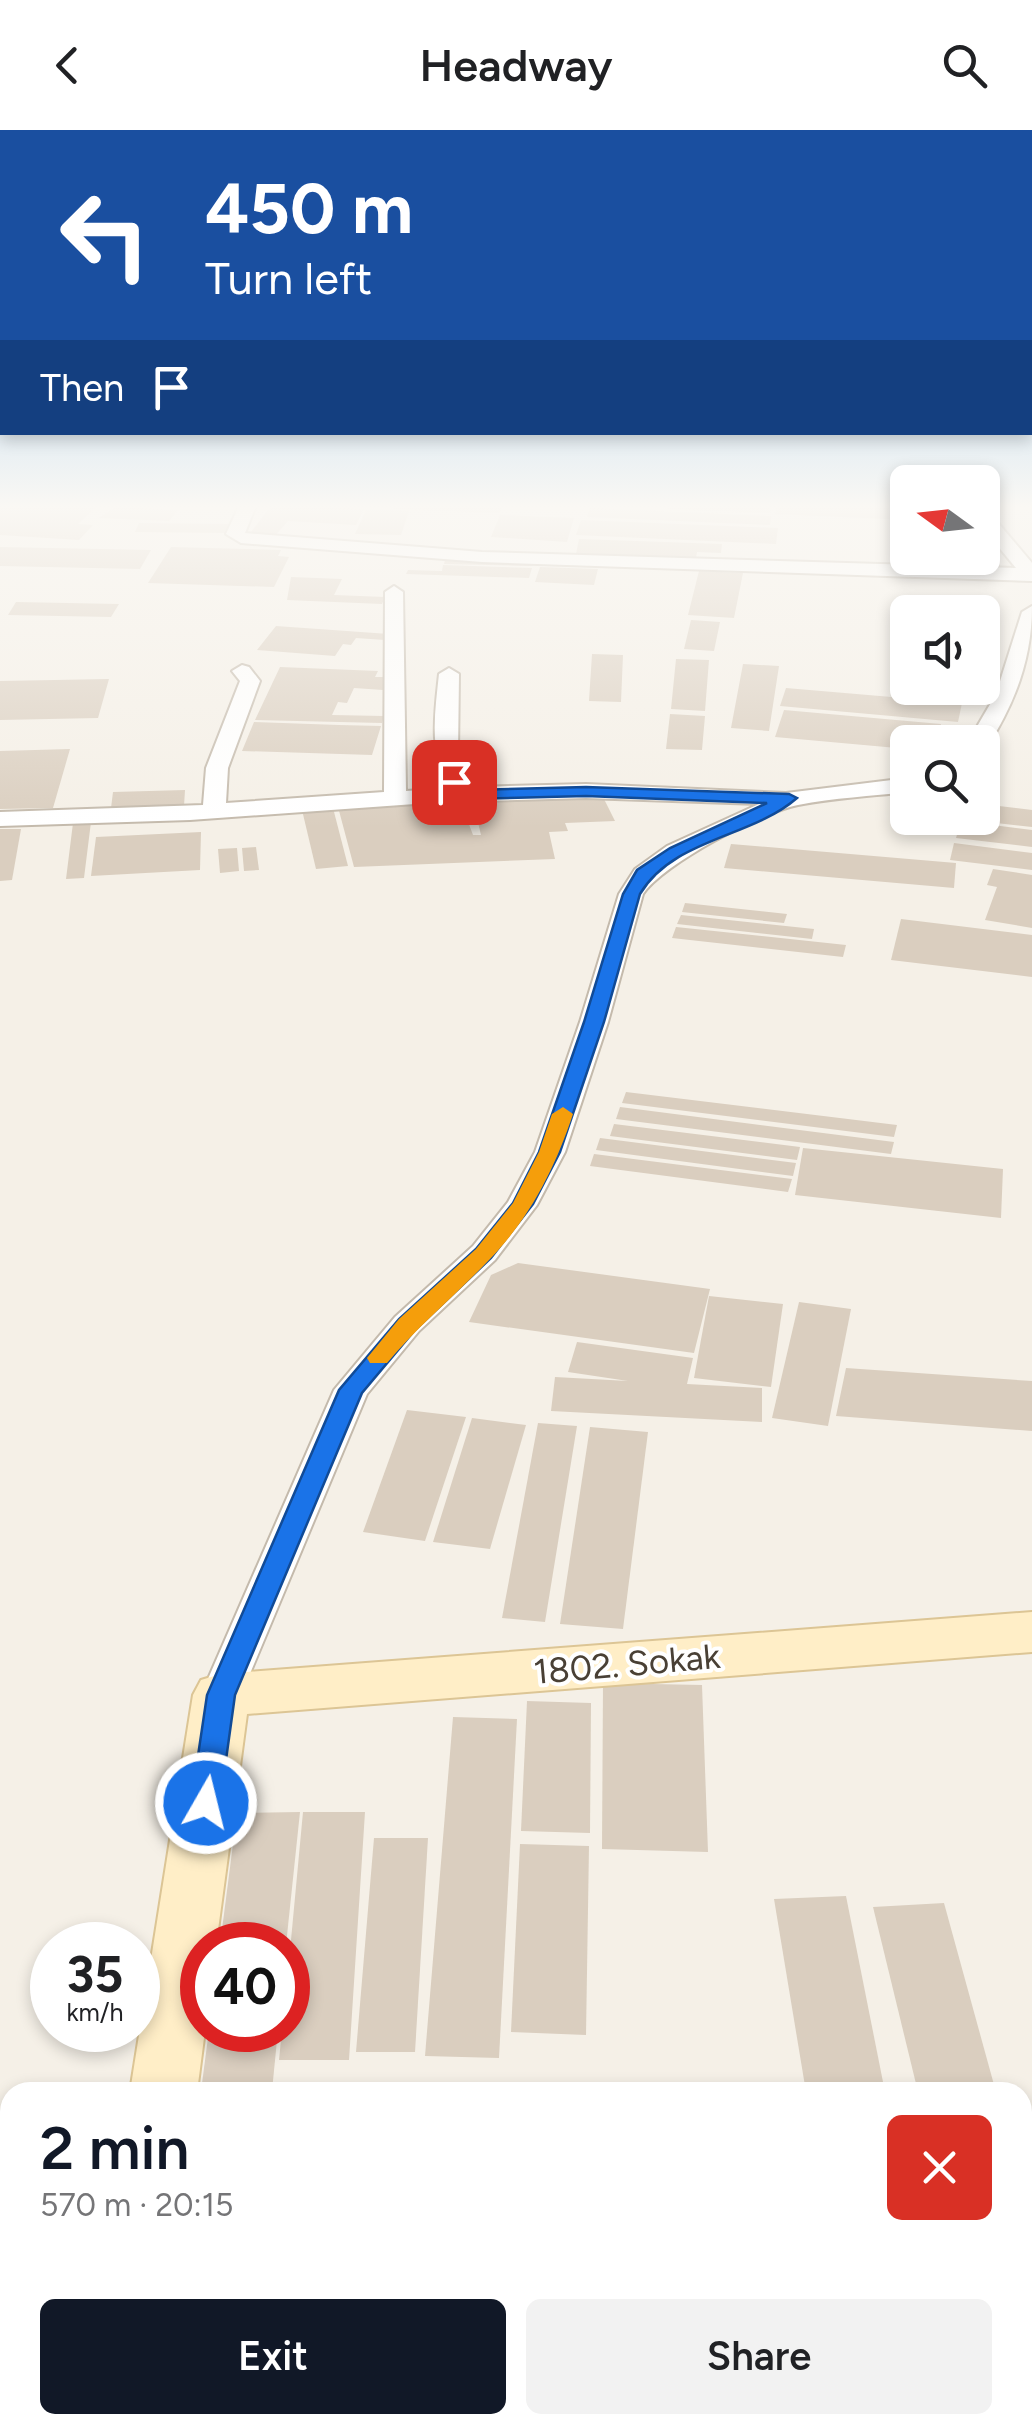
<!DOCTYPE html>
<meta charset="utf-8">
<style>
body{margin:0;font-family:Figtree,sans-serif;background:#f2f2f2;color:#202124;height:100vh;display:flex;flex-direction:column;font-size:38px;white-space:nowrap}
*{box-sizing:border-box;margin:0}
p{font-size:32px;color:#757577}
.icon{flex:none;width:55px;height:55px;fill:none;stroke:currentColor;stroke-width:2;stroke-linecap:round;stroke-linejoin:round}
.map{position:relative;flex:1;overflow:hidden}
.panel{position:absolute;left:0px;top:1952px;width:1032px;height:352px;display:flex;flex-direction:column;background:#fff;border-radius:30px 30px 0 0;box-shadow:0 5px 15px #0003}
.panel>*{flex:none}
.hud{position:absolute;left:0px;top:0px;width:1032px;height:305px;box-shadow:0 5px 15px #0003;background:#1a4fa0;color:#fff;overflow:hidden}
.needle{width:65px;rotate:285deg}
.controls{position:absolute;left:890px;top:335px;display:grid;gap:20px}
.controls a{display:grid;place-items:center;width:110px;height:110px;border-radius:15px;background:#fff;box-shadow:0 5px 15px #0003;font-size:50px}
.speed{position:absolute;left:30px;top:1792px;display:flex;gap:20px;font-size:50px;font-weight:700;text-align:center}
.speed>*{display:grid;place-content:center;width:130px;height:130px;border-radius:50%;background:#fff;box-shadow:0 5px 15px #0003;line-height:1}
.speed small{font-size:25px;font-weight:400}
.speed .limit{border:15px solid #d22;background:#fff;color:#111}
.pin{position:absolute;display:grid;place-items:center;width:85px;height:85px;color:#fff;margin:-42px;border-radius:20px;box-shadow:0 5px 15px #0006}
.me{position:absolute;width:110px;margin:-55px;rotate:8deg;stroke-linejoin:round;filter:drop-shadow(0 0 8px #0008)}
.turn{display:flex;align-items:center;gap:35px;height:210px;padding:0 40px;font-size:45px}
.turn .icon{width:130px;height:130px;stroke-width:2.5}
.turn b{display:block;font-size:70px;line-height:85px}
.then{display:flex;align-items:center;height:95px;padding:0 40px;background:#0003;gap:20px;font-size:38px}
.round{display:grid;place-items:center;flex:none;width:105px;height:105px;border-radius:15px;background:#f2f2f2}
.head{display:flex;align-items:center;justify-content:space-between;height:170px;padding:0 40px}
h1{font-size:60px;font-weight:600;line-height:75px;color:#111827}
.button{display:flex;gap:20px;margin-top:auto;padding:20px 40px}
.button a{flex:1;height:115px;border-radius:15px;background:#111827;color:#fff;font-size:40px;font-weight:600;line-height:115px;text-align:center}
.button a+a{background:#f2f2f2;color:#202124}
header{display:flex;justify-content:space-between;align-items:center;height:130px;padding:0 40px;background:#fff;font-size:45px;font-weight:600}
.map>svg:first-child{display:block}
.building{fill:#dacebf}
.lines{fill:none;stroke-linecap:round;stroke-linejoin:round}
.street-casing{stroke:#c4baac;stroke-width:4}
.secondary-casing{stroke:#dcc595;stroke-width:4}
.street{fill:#fff;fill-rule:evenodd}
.secondary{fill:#ffeec7;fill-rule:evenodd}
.route{fill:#1a73e8;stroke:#114b97;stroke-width:2.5}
.slow{fill:#f59e0b}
.labels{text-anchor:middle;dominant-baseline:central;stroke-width:8;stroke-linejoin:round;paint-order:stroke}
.near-street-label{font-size:35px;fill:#494035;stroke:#fff}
</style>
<header><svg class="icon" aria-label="back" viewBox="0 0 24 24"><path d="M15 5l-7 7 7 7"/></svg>Headway<svg class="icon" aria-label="search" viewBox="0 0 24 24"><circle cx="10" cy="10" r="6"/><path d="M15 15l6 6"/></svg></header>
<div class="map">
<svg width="1032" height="2304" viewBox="0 0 1032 2304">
<rect width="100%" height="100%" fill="#f5f0e7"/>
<g class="building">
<polygon points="0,376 97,376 78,394 93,395 79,410 0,405"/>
<polygon points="271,376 364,379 356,395 288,391 274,407 248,406"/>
<polygon points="394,376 503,376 499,383 394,379"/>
<polygon points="667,376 771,376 770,383 667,379"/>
<polygon points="777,376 908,376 908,390 775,384"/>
<polygon points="115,377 178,380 169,391 99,388"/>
<polygon points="590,378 771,386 770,395 587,387"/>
<polygon points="366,380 409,381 401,405 355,404"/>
<polygon points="500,385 574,388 567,412 491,407"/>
<polygon points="581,390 778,398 776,414 576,405"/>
<polygon points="139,393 234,394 231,403 135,402"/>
<polygon points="579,409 722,414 721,423 697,422 696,428 576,424"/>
<polygon points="0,417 151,420 140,439 0,436"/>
<polygon points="171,417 281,420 278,426 289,427 274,457 148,453"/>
<polygon points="445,430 533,433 532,436 444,434"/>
<polygon points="443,435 532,438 529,448 406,444 408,440 442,441"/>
<polygon points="540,437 598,439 594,455 535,452"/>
<polygon points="699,441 743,443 734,488 688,485"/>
<polygon points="291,447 342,449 334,465 385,467 382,474 287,470"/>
<polygon points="16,472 119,474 111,487 8,485"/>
<polygon points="892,478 918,480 918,482 908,482 908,494 890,493"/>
<polygon points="691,490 720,492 714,521 684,519"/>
<polygon points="276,496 389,504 385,510 356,508 351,515 343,514 335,526 257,520"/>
<polygon points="592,524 623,525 621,572 589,571"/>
<polygon points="676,529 709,530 705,581 671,579"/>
<polygon points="743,534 779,536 769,601 731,598"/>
<polygon points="280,537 378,541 375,547 388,547 383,560 354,558 347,573 338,572 332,585 384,586 382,593 255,590"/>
<polygon points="109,549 98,588 0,590 0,551"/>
<polygon points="786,558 962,573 958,592 780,576"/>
<polygon points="784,580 941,594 938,612 908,612 908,619 775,607"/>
<polygon points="670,584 705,586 702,620 666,619"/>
<polygon points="254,592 339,595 381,596 372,625 242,621"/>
<polygon points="70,619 53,678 0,679 0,621"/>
<polygon points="185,660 184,676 111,678 113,662"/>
<polygon points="603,667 615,691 565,693 568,701 549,702 555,729 354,737 338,677 461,673 473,705 481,705 473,672"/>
<polygon points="982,674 1032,680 1032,697 970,690 982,688"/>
<polygon points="333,678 348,736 316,739 302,680"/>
<polygon points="961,691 1032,700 1032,717 956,708"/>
<polygon points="91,692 84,748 66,749 73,693"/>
<polygon points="0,699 21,699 12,750 0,751"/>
<polygon points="201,702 200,740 91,746 96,707"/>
<polygon points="954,713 1032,723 1032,740 950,730"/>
<polygon points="731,714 956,733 954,758 724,738"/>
<polygon points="256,717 259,740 244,741 242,718"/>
<polygon points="237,718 239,741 220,743 218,719"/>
<polygon points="993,739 1032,745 1032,798 985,790 997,757 987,755"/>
<polygon points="685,773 787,784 784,793 682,782"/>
<polygon points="681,785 814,799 812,809 677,794"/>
<polygon points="901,789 1032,805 1032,847 891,830"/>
<polygon points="676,797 846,815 843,827 672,808"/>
<polygon points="626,962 897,995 894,1007 622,973"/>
<polygon points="620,977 894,1012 891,1024 616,989"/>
<polygon points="614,994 800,1017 797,1030 610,1006"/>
<polygon points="600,1008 796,1033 793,1046 596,1020"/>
<polygon points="803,1018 1003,1039 1001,1088 795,1065"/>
<polygon points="594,1024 792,1049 788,1062 590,1036"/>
<polygon points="518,1133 710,1159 694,1223 469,1192 491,1145"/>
<polygon points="709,1166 783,1174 771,1257 694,1248"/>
<polygon points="799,1172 851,1179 828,1296 772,1288"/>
<polygon points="577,1212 693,1228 687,1254 762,1258 762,1292 551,1281 555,1247 628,1251 568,1242"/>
<polygon points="846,1238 1032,1251 1032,1301 836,1286"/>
<polygon points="407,1280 466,1287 425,1411 363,1402"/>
<polygon points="472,1288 526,1295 490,1419 433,1412"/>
<polygon points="538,1293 577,1296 545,1492 502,1488"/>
<polygon points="590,1297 648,1302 623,1499 560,1494"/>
<polygon points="603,1553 702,1555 708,1722 602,1719"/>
<polygon points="527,1571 591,1573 590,1703 521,1701"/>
<polygon points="453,1587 517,1589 499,1928 425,1926"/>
<polygon points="300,1682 286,1815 220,1815 237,1683"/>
<polygon points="303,1682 365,1682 349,1930 279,1930 282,1900 288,1900 288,1842"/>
<polygon points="374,1708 428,1708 415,1922 356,1922"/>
<polygon points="520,1714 589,1716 586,1905 511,1902"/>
<polygon points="846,1766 885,1962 806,1962 774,1769"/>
<polygon points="944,1773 996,1962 918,1962 873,1777"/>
<polygon points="209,1900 278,1900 272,1961 201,1961"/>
<polygon points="1022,2063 1032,2093 1032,2304 1000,2304 998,2295 1022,2295"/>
<polygon points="866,2295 957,2295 959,2304 867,2304"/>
</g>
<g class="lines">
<defs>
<g id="street">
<polygon points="239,376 255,378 245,403 482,422 1016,438 982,397 982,380 988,381 1032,433 1032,451 482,432 241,413 226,404"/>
<path d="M394,456L403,462L406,661L450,658C428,624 435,582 439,544L449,538L459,544L458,624L474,657L586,654L786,663L908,648V662C871,666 834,668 798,675C762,682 663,734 643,764L608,892L565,1022L537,1075L495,1130L419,1201L367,1264L241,1565L235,1576L221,1580L207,1576L201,1565L334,1260L395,1187L473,1116L508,1072L535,1022L580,892L619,764L635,739L667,716L759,674L586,668L443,672L190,690L0,696V682L203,675L206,638L240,551L232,541L242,535L249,537L260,551L228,638L226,673L384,662L385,462Z"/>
<path d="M1032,476C1032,529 1015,573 987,617L982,618V612H968L996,564L1022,482Z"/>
<polygon points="0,1996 10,1998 10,2044 0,2042"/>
</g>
<g id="secondary">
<polygon points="1032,1482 1032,1522 247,1584 216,1815 202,1815 205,1900 197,1962 130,1962 193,1565 201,1550 221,1544"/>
<polygon points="85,2295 161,2295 160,2304 84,2304"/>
</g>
</defs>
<use href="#street" class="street-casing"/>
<use href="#secondary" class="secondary-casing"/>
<use href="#street" class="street"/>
<use href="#secondary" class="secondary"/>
</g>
<linearGradient id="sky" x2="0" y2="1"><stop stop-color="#8bc2ee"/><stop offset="0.54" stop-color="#faf8f4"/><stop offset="1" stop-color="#faf8f4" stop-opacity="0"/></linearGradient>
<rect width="1032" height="698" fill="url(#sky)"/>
<path class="route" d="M454,647L471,660L586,657L789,664L797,668C751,708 674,708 640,764L604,892L560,1022L533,1074L491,1128L415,1200L362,1263L235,1565L220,1673L216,1682L206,1685L195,1682L191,1673L207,1565L339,1260L399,1189L476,1119L513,1073L539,1022L584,892L623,764L637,740L670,718L767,673L586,666L467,669L446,652Z"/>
<path class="slow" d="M563,977L573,984C555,1038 530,1088 490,1129C456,1165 419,1195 387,1233H370L367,1228L399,1189L476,1119L513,1073L539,1022L552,984Z"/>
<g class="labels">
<g class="near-street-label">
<text transform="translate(627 1534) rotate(-5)">1802. Sokak</text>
</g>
</g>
</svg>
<div class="controls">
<a><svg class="needle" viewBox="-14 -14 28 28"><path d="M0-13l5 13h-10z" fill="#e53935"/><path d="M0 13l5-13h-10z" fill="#757577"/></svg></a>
<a><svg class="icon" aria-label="sound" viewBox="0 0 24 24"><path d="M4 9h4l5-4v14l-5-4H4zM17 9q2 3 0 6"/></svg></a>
<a><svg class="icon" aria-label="search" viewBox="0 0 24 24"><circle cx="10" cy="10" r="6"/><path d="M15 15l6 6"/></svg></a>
</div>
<div class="speed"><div>35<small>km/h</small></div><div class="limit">40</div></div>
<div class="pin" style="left:454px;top:652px;background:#d93025"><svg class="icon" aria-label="arrive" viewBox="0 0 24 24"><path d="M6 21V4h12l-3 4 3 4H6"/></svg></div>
<svg class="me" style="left:206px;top:1673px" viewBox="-20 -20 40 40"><circle r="17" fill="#1a73e8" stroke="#fff" stroke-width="3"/><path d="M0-11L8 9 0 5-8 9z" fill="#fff"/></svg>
<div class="hud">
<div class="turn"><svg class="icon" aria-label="left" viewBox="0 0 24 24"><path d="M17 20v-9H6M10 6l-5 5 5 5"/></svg><div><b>450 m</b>Turn left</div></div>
<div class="then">Then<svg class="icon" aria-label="arrive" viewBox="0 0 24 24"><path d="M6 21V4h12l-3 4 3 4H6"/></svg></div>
</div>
<section class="panel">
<div class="head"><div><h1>2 min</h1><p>570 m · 20:15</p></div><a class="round" style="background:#d93025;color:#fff"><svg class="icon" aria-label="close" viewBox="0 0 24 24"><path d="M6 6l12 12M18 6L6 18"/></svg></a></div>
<div class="button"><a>Exit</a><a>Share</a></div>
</section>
</div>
